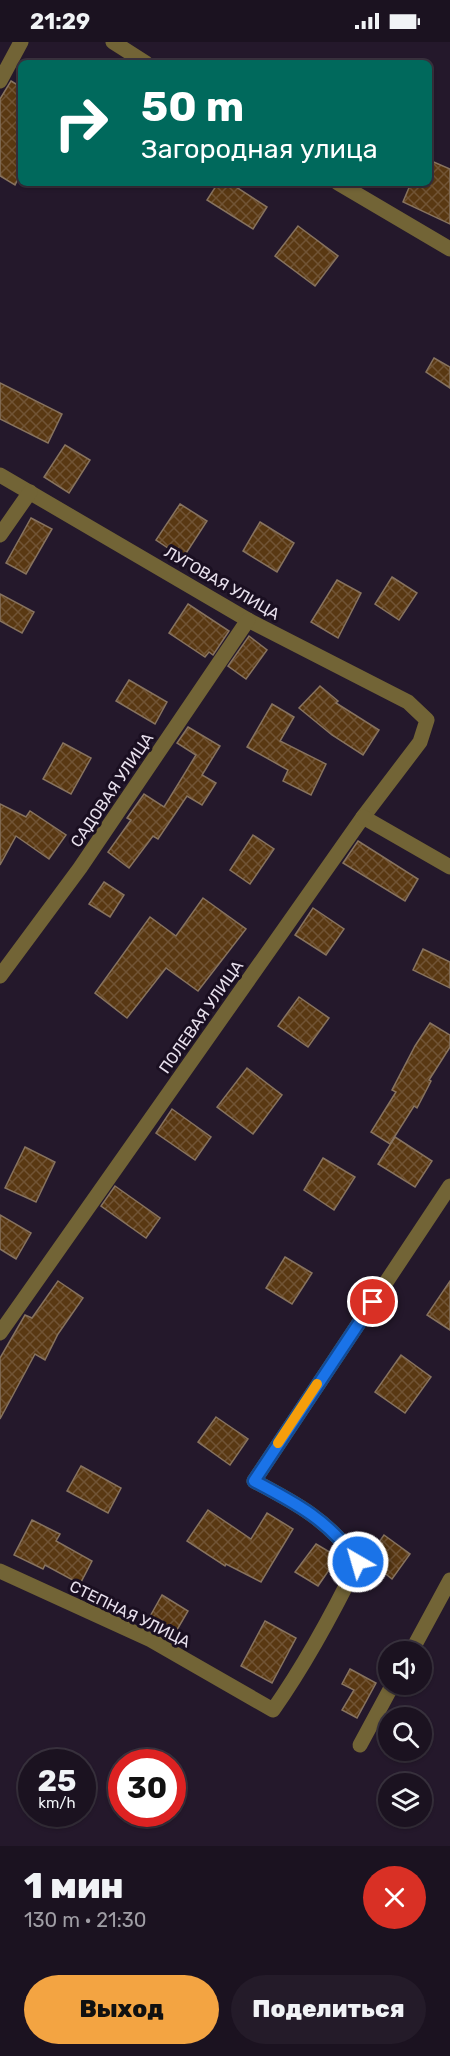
<!DOCTYPE html>
<html lang="ru">
<meta charset="utf-8">
<style>
body{margin:0;font-family:Rubik,sans-serif;background:#241b29;color:#f1f3f6;height:100vh;display:flex;flex-direction:column;font-size:22px;white-space:nowrap}
*{box-sizing:border-box;margin:0}
p{font-size:20px;color:#a09ea5}
.icon{flex:none;width:33px;height:33px;fill:none;stroke:currentColor;stroke-width:2;stroke-linecap:round;stroke-linejoin:round}
.map{position:relative;height:1804px;overflow:hidden}
.sheet{display:flex;flex-direction:column;background:#1b1220;flex:1}
.sheet>*{flex:none}
.banner{position:absolute;left:18px;top:18px;width:414px;height:126px;border-radius:9px;box-shadow:0 2px 4px #0004,0 0 0 2px #39323e;background:#00695c;color:#fff;overflow:hidden}
.tools{position:absolute;left:378px;top:1599px;display:grid;gap:12px}
.tools a{display:grid;place-items:center;width:54px;height:54px;border-radius:50%;background:#1b1220;box-shadow:0 2px 4px #0004,0 0 0 2px #39323e;font-size:30px}
.speed{position:absolute;left:18px;top:1707px;display:flex;gap:12px;font-size:30px;font-weight:700;text-align:center}
.speed>*{display:grid;place-content:center;width:78px;height:78px;border-radius:50%;background:#1b1220;box-shadow:0 2px 4px #0004,0 0 0 2px #39323e;line-height:1}
.speed small{font-size:15px;font-weight:400}
.speed .limit{border:9px solid #d22;background:#fff;color:#111}
.pin{position:absolute;display:grid;place-items:center;width:51px;height:51px;color:#fff;margin:-26px;border:3px solid #fff;border-radius:50%;box-shadow:0 2px 6px #0007}
.me{position:absolute;width:66px;margin:-33px;rotate:322deg;stroke-linejoin:round;filter:drop-shadow(0 0 4px #0008)}
.turn{display:flex;align-items:center;gap:21px;height:126px;padding:0 24px;font-size:27px}
.turn .icon{width:78px;height:78px;stroke-width:2.5}
.turn b{display:block;font-size:42px;line-height:51px}
.round{display:grid;place-items:center;flex:none;width:63px;height:63px;border-radius:32px;background:#241b29}
.headline{display:flex;align-items:center;justify-content:space-between;height:102px;padding:0 24px}
h1{font-size:36px;font-weight:800;line-height:45px}
.primary-button{display:flex;gap:12px;margin-top:auto;padding:12px 24px}
.primary-button a{flex:1;height:69px;border-radius:36px;background:#f3a442;color:#111;font-size:24px;font-weight:800;line-height:69px;text-align:center}
.primary-button a+a{background:#241b29;color:#f1f3f6}
.status{display:flex;justify-content:space-between;align-items:center;height:42px;padding:0 30px;background:#1b1220;direction:ltr}
.status svg{height:16px;fill:currentColor}
.map>svg:first-child{display:block}
.building{fill:url(#building-cross-hatch);stroke:#87735f;stroke-width:1.5}
.lines{fill:none;stroke-linecap:round;stroke-linejoin:round}
.minor{stroke:#726436;stroke-width:15}
.route-casing{stroke:#114b97;stroke-width:15}
.route{stroke:#1a73e8;stroke-width:10}
.slow{stroke:#f59e0b;stroke-width:10}
.labels{text-anchor:middle;dominant-baseline:central;stroke-width:6;stroke-linejoin:round;paint-order:stroke}
.street-label{font-size:16px;fill:#e8e0ed;stroke:#1a0f21}
</style>
<div class="status"><b>21:29</b><svg viewBox="0 0 49 12"><path d="M0 12V9h3v3zM5 12V6h3v6zM10 12V3h3v9zM15 12V0h3v12zM26 1h20v11H26zM47 4h2v5h-2z"/></svg></div>
<div class="map">
<svg width="450" height="1804" viewBox="0 0 450 1804">
<defs>
<pattern id="building-cross-hatch" width="8" height="8" patternUnits="userSpaceOnUse" patternTransform="scale(1.5)"><rect width="8" height="8" fill="#593812"/><path d="M0 0l8 8M0 8l8-8" fill="none" stroke="#715435"/></pattern>
</defs>
<rect width="100%" height="100%" fill="#24182b"/>
<g class="building">
<polygon points="11,39 21,45 21,131 15,143 0,134 0,57"/>
<polygon points="429,118 450,127 450,182 403,160 411,141 429,141"/>
<polygon points="218,141 230,141 267,165 253,187 207,158"/>
<polygon points="298,184 338,214 315,244 275,214"/>
<polygon points="434,316 450,325 450,346 426,330"/>
<polygon points="0,341 62,372 48,401 0,377"/>
<polygon points="65,403 90,418 69,451 44,435"/>
<polygon points="180,462 207,479 183,516 156,498"/>
<polygon points="31,476 52,487 26,532 6,521"/>
<polygon points="260,480 294,501 277,530 243,509"/>
<polygon points="392,535 417,551 399,578 375,562"/>
<polygon points="337,538 361,551 338,596 311,580"/>
<polygon points="0,552 34,570 22,591 0,579"/>
<polygon points="188,562 229,589 213,613 209,610 205,615 169,591"/>
<polygon points="249,594 267,608 246,637 228,624"/>
<polygon points="129,638 167,660 155,682 116,659"/>
<polygon points="320,644 338,659 336,661 379,688 363,713 332,693 299,666"/>
<polygon points="272,662 294,675 280,699 326,722 311,753 283,739 288,728 247,705"/>
<polygon points="188,685 220,704 202,733 216,741 202,763 187,754 158,797 153,794 129,826 108,810 131,778 127,776 144,752 164,765 196,713 177,701"/>
<polygon points="63,701 91,716 71,752 43,737"/>
<polygon points="0,762 26,775 30,769 66,793 49,817 16,794 0,823"/>
<polygon points="253,793 274,807 250,842 230,828"/>
<polygon points="358,799 418,837 405,859 343,821"/>
<polygon points="104,840 124,853 110,875 89,862"/>
<polygon points="203,856 246,887 198,949 166,926 127,976 95,951 150,875 176,894"/>
<polygon points="313,866 344,887 326,913 295,893"/>
<polygon points="423,907 450,920 450,946 413,928"/>
<polygon points="299,955 329,976 308,1005 278,984"/>
<polygon points="430,981 450,993 450,1005 429,1038 431,1039 417,1066 414,1064 390,1102 371,1090 396,1050 392,1048 415,1004"/>
<polygon points="247,1026 282,1053 253,1092 217,1065"/>
<polygon points="172,1067 211,1095 195,1118 156,1091"/>
<polygon points="395,1095 432,1119 415,1145 378,1122"/>
<polygon points="25,1105 55,1120 36,1160 5,1146"/>
<polygon points="323,1116 355,1135 334,1168 304,1148"/>
<polygon points="115,1144 160,1176 146,1196 101,1164"/>
<polygon points="0,1173 31,1191 16,1217 0,1207"/>
<polygon points="285,1215 312,1231 292,1262 266,1246"/>
<polygon points="58,1239 83,1256 58,1292 45,1318 35,1312 0,1377 0,1316 25,1273 32,1276"/>
<polygon points="450,1239 450,1288 427,1273"/>
<polygon points="401,1313 431,1335 405,1371 375,1350"/>
<polygon points="216,1375 248,1397 230,1423 198,1400"/>
<polygon points="81,1424 121,1446 108,1471 67,1449"/>
<polygon points="208,1468 251,1497 267,1471 293,1487 261,1540 226,1522 225,1524 187,1499"/>
<polygon points="32,1478 60,1492 56,1499 92,1519 80,1542 45,1523 43,1527 14,1513"/>
<polygon points="384,1493 410,1512 392,1537 367,1517"/>
<polygon points="316,1502 338,1515 318,1544 295,1530"/>
<polygon points="162,1553 188,1569 174,1593 148,1578"/>
<polygon points="265,1579 296,1596 272,1641 241,1624"/>
<polygon points="350,1627 376,1641 357,1676 342,1668 354,1648 342,1642"/>
</g>
<g class="lines">
<g class="minor">
<polyline points="113,0 146,21"/>
<polyline points="0,39 21,0"/>
<polyline points="338,141 450,207"/>
<polyline points="0,433 248,578 408,660 427,678 420,700 363,775 0,1291"/>
<polyline points="0,493 30,450"/>
<polyline points="363,775 450,825"/>
<polyline points="0,934 80,826 248,578"/>
<path d="M0,1529L151,1598L273,1668C306,1621 333,1571 358,1520C330,1479 296,1461 254,1439L450,1144"/>
<polyline points="411,1610 450,1538"/>
<polyline points="360,1703 393,1642"/>
</g>
</g>
<g class="lines">
<defs>
<path id="route" d="M358,1520C330,1479 296,1461 254,1439L373,1260"/>
</defs>
<use href="#route" class="route-casing"/>
<use href="#route" class="route"/>
<polyline class="slow" points="278,1401 317,1342"/>
</g>
<g class="labels">
<g class="street-label">
<text transform="translate(222 541) rotate(30)">ЛУГОВАЯ УЛИЦА</text>
<text transform="translate(112 748) rotate(-56)">САДОВАЯ УЛИЦА</text>
<text transform="translate(201 975) rotate(-55)">ПОЛЕВАЯ УЛИЦА</text>
<text transform="translate(130 1572) rotate(26)">СТЕПНАЯ УЛИЦА</text>
</g>
</g>
</svg>
<div class="tools">
<a><svg class="icon" aria-label="sound" viewBox="0 0 24 24"><path d="M4 9h4l5-4v14l-5-4H4zM17 9q2 3 0 6"/></svg></a>
<a><svg class="icon" aria-label="search" viewBox="0 0 24 24"><circle cx="10" cy="10" r="6"/><path d="M15 15l6 6"/></svg></a>
<a><svg class="icon" aria-label="layers" viewBox="0 0 24 24"><path d="M12 4l9 5-9 5-9-5zM3 14l9 5 9-5"/></svg></a>
</div>
<div class="speed"><div>25<small>km/h</small></div><div class="limit">30</div></div>
<div class="pin" style="left:373px;top:1260px;background:#d93025"><svg class="icon" aria-label="arrive" viewBox="0 0 24 24"><path d="M6 21V4h12l-3 4 3 4H6"/></svg></div>
<svg class="me" style="left:358px;top:1520px" viewBox="-20 -20 40 40"><circle r="17" fill="#1a73e8" stroke="#fff" stroke-width="3"/><path d="M0-11L8 9 0 5-8 9z" fill="#fff"/></svg>
<div class="banner">
<div class="turn"><svg class="icon" aria-label="right" viewBox="0 0 24 24"><path d="M7 20v-9h11M14 6l5 5-5 5"/></svg><div><b>50 m</b>Загородная улица</div></div>
</div>
</div>
<section class="sheet">
<div class="headline"><div><h1>1 мин</h1><p>130 m · 21:30</p></div><a class="round" style="background:#d93025;color:#fff"><svg class="icon" aria-label="close" viewBox="0 0 24 24"><path d="M6 6l12 12M18 6L6 18"/></svg></a></div>
<div class="primary-button"><a>Выход</a><a>Поделиться</a></div>
</section>
